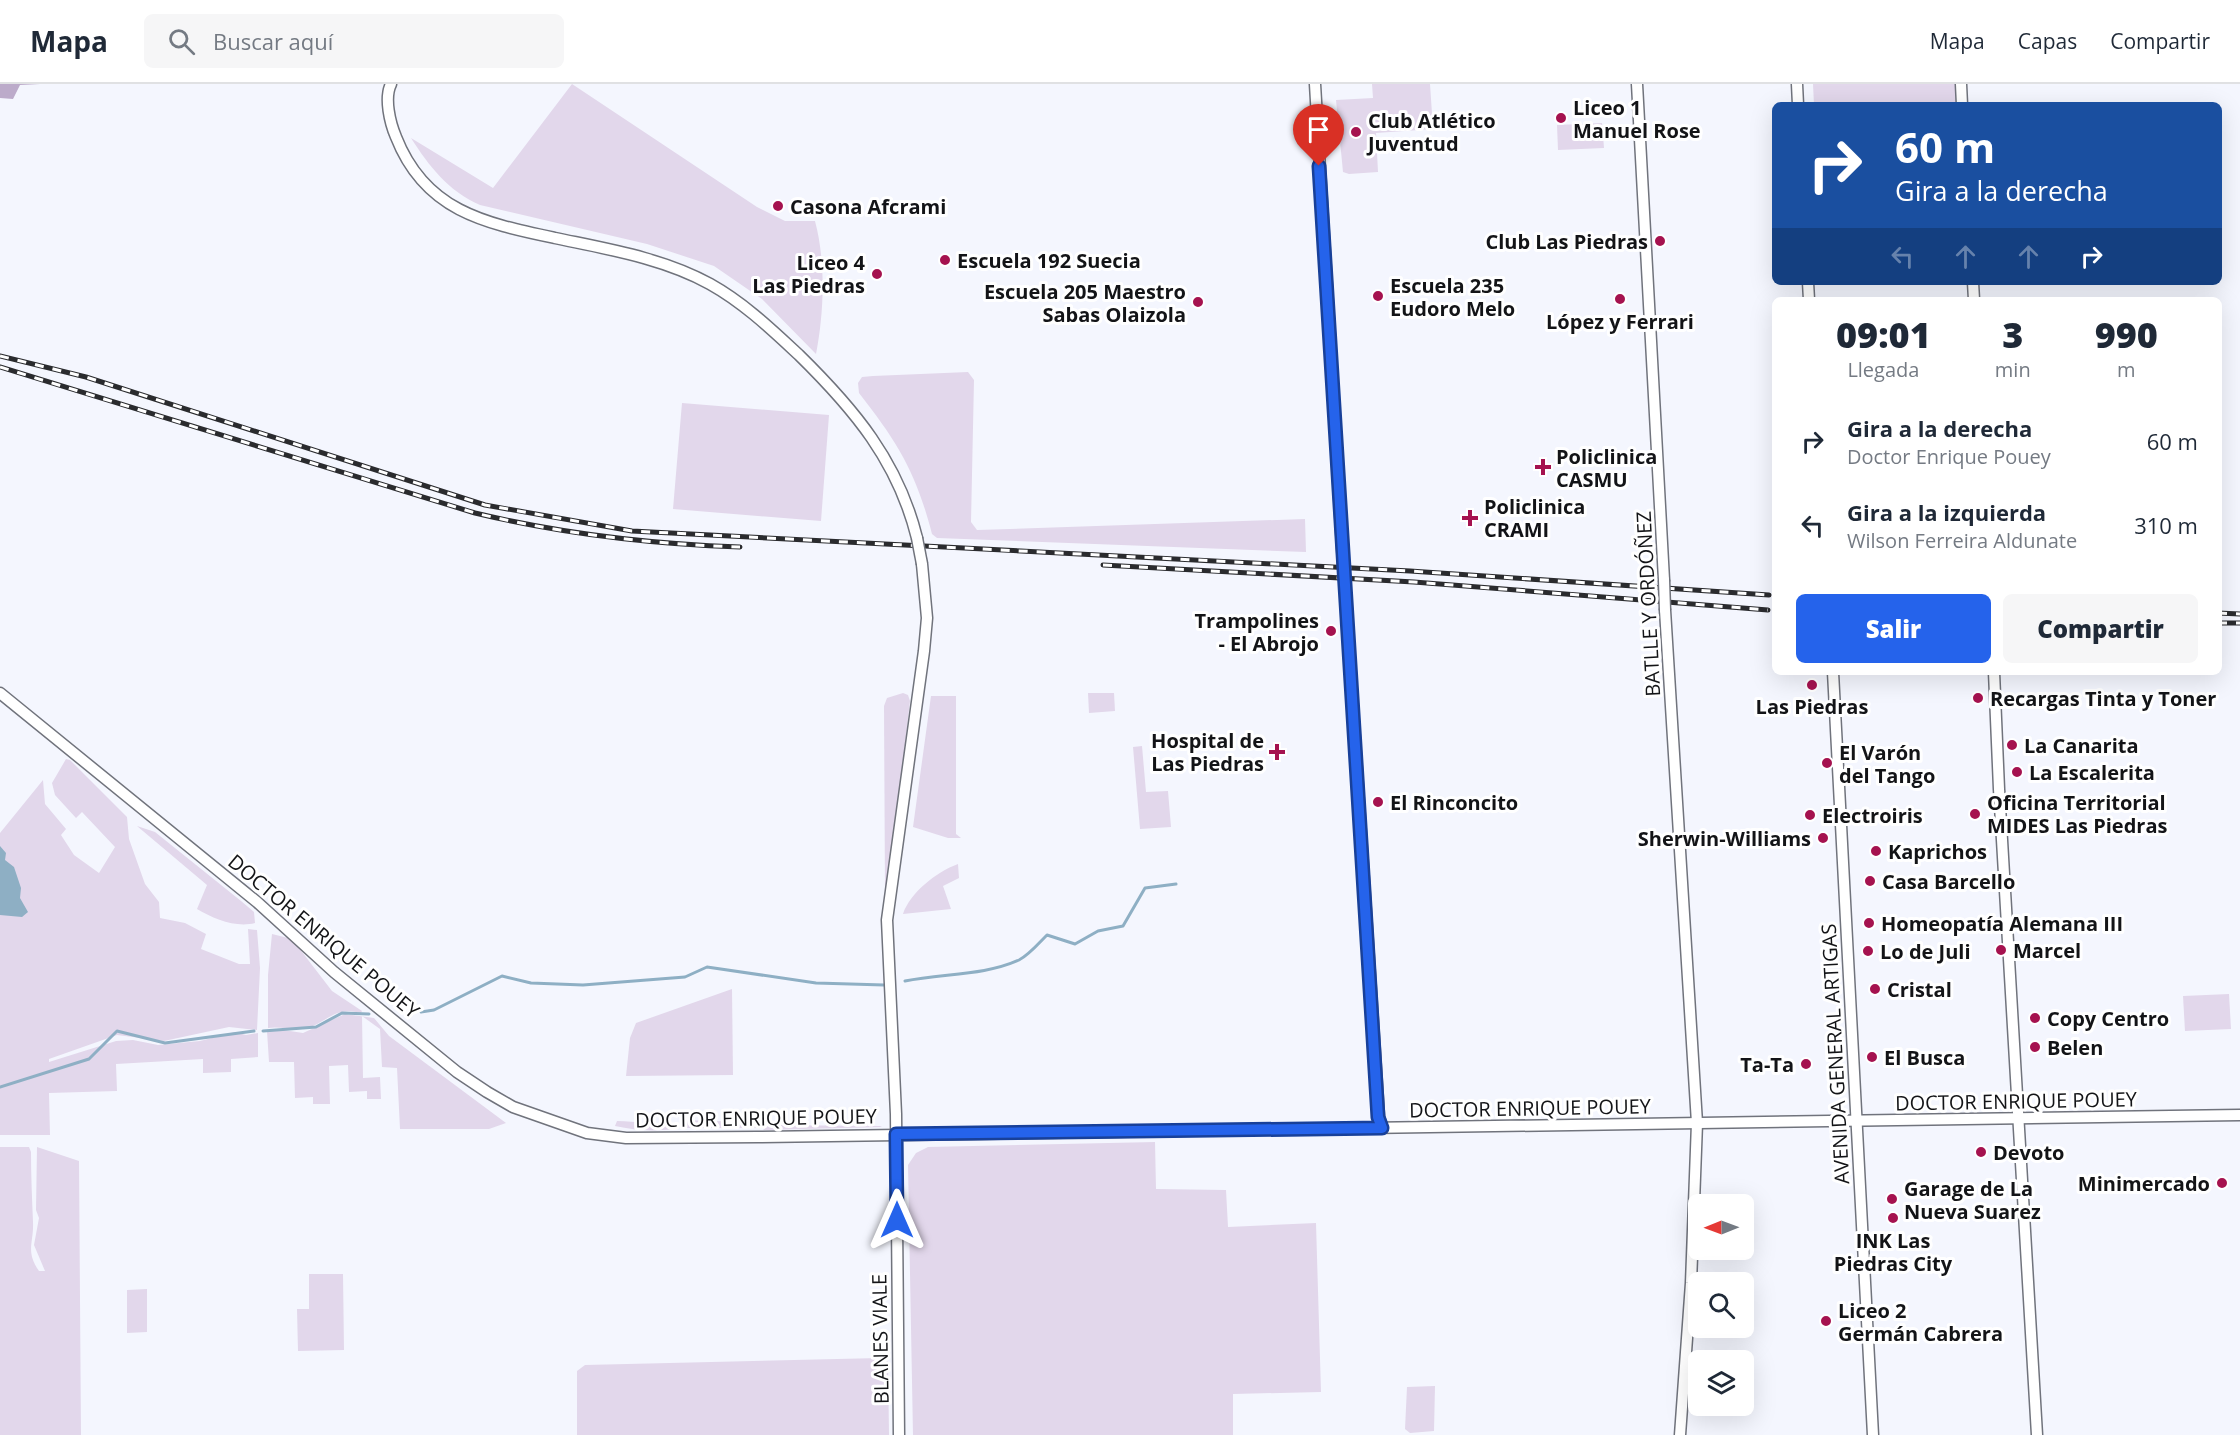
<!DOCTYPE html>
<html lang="es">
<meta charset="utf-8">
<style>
body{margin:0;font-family:"Open Sans",sans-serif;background:#f6f6f7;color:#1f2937;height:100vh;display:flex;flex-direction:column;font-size:22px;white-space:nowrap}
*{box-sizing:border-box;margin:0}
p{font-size:20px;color:#747a83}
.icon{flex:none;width:33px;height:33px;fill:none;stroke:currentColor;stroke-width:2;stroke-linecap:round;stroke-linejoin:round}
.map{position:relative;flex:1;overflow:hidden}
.drawer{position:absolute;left:1772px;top:213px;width:450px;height:378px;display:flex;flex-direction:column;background:#fff;border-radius:9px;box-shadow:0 6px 24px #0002}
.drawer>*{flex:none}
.banner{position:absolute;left:1772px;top:18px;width:450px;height:183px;border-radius:9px;box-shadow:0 6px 24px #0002;background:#1a4fa0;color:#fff;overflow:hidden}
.needle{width:39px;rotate:269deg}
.buttons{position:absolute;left:1688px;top:1110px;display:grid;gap:12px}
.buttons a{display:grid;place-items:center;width:66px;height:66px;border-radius:9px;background:#fff;box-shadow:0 6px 24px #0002;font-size:30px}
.pin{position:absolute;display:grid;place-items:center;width:51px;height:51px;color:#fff;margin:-62px -26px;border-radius:50% 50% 50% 0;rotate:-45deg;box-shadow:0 0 6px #0007}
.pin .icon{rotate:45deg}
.me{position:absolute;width:66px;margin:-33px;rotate:0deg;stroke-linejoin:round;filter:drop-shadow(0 0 4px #0008)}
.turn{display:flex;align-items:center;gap:21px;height:126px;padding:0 24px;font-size:27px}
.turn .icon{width:78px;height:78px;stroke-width:2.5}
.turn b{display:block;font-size:42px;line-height:51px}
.lanes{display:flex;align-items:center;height:57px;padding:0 24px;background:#0003;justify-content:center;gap:30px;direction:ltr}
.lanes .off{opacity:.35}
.eta{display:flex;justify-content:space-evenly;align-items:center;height:102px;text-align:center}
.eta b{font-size:36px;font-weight:800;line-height:42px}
.cta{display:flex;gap:12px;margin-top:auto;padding:12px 24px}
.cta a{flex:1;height:69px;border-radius:9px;background:#2563eb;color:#fff;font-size:24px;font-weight:800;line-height:69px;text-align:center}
.cta a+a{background:#f6f6f7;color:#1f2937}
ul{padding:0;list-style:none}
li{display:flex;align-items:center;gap:18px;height:84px;padding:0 24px}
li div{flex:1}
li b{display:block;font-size:22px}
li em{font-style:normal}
header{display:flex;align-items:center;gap:36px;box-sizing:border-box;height:84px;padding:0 30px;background:#fff;border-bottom:2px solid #e0e1e3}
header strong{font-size:28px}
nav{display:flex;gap:33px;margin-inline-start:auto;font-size:21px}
.search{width:420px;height:54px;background:#f6f6f7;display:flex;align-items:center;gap:15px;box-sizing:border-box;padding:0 21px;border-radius:9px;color:#747a83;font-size:22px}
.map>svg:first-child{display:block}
.green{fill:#e2d7eb}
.forest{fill:#bcabca}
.water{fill:#8eafc4}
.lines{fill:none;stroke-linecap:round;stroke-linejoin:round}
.stream{stroke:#8eafc4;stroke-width:3}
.minor-casing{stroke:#70737c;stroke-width:13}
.minor{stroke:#fff;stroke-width:10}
.rail-casing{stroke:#2a2b2e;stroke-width:5}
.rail{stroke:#fff;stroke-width:3;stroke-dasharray:9;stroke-linecap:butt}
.minor-bridge-casing{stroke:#70737c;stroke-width:13;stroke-linecap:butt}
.minor-bridge{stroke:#fff;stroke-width:10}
.route-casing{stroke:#184099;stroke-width:15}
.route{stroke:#2563eb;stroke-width:10}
.poi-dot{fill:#a5124f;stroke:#fff;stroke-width:2}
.labels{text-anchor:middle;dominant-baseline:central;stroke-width:6;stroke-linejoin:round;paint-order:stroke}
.poi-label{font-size:20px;font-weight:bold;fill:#131417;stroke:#fff;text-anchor:start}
.street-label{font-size:20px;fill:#131417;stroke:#fff}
</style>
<header>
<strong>Mapa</strong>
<div class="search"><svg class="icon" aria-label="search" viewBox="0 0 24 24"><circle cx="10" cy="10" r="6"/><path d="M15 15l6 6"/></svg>Buscar aquí</div>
<nav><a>Mapa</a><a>Capas</a><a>Compartir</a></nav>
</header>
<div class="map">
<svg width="2240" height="1351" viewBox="0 0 2240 1351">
<rect width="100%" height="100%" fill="#f4f6fe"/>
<g class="green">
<path d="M572,0L757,123L785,137H815C826,178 824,229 816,270L762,215L714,182L647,160L480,121C448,107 429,82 411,54L493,104Z"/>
<polygon points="1372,0 1430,0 1433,45 1376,49 1378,88 1349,90 1343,88 1336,16 1373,14"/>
<polygon points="1813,0 1957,0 1958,21 1814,21"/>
<polygon points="1602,39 1604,64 1558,66 1557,41"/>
<path d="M968,288L974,296L971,438L977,446L1305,435L1306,468L937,454L932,450C916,388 898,359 859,309L858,299L862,293L873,292Z"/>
<polygon points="682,319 829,331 821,437 673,425"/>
<polygon points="903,609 908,611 910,617 889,800 885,808 884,622 887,614"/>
<polygon points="1088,609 1114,609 1115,627 1089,629"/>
<polygon points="931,612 956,612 956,750 961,754 948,754 913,743"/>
<polygon points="1142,662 1146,708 1168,707 1171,743 1140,745 1133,663"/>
<polygon points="66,675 70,676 127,733 129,755 145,800 159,818 160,834 185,839 206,850 201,865 239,880 250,880 248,845 257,846 260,884 257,946 229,943 164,957 117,951 49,975 49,978 116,957 133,956 158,961 200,957 235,948 246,951 258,949 258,973 231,975 231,988 203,989 203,975 116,980 117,1007 49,1009 50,1051 0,1051 0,749 43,696 45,720 66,745 61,751 74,771 99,789 115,763 82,728 76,734 55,711 52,699"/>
<path d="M137,742L155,748L241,817L254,828L255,839C236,844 214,835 197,825L207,801Z"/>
<path d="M958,780L959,794L943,802L951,825L903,830C910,809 936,788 958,780Z"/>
<path d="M272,850L292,855L332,907L362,927L361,929C332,921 327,941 302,945C290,946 279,942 268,944V891Z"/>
<polygon points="732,905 733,991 626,992 630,954 636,939"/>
<polygon points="2229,910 2231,945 2185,947 2183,912"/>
<polygon points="345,930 374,934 389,952 506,1039 489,1045 400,1045 397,984 382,983 380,945 362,932 363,994 380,993 381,1015 367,1015 367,1007 349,1008 348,981 329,982 330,1020 313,1020 313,1013 295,1014 294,978 269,978 267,947 277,945 303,949"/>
<polygon points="682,1036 751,1038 756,1044 681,1044"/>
<path d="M617,1037C637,1037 653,1041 672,1041V1045C652,1048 634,1046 615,1042Z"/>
<polygon points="769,1041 880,1042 882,1043 763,1046"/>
<polygon points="1155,1058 1156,1105 1226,1106 1228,1143 1316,1139 1321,1308 1233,1310 1233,1351 913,1351 908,1081 916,1069 928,1063"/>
<path d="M0,1063H29L31,1068C31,1091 32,1115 33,1138C34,1159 25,1167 39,1187H45L34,1161L39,1134L36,1126L37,1063L79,1077L81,1351H0Z"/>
<polygon points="309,1190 343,1190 344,1266 298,1267 297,1225 309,1225"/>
<polygon points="147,1205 147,1248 127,1249 127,1206"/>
<polygon points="880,1274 888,1277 889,1351 577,1351 577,1287 585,1281"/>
<polygon points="1435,1302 1434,1347 1410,1349 1405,1345 1407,1303"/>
</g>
<polygon class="forest" points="0,0 40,0 20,1 13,15 0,14"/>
<polygon class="water" points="0,762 6,769 5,776 14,783 21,804 20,814 28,828 22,833 0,831"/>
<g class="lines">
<g class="stream">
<path d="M905,897C942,889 984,892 1019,876C1029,871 1039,859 1047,851L1075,860L1098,847L1123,842L1145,804L1176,800"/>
<polyline points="421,928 434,926 502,892 531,899 583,901 685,893 707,883 816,899 884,901"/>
<polyline points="263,947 316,943 342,929 369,930"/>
<polyline points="0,1003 89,975 117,947 165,959 254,947"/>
</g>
<defs>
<g id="minor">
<path d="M391,0C384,14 390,39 396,53C425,127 484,139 555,154C607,165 663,174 710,200C744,219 771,245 799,271C854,325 898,377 917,454"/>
<polyline points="1315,0 1343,478"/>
<polyline points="1637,0 1664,496"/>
<polyline points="1797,0 1798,21"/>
<polyline points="1961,0 1962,21"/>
<polyline points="1808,198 1809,216"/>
<polyline points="1973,198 1974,216"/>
<polyline points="1345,501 1379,1033 1382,1044"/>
<polyline points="1665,526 1697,1039 1691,1199 1680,1351"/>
<polyline points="1833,588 1873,1351"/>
<polyline points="1994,588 1999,705 2037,1351"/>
<polyline points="0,609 257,818 334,888 457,988 487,1008 513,1023 587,1049 626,1054 758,1053 2240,1031"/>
<polyline points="899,1351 896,1030 887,836 924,567 927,534 922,480"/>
</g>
</defs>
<use href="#minor" class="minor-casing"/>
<use href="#minor" class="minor"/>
<defs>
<g id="rail">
<polyline points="0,272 86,293 485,421 632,447 1410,487 1769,511"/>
<path d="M0,283L475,429C563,450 650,460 740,463"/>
<polyline points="1103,481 1414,498 1768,526"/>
<polyline points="2218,529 2240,530"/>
<polyline points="2218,539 2240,539"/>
</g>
</defs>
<use href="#rail" class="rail-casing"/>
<use href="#rail" class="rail"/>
<defs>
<g id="minor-bridge">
<polyline points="917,454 922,480"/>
<polyline points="1343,478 1345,501"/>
<polyline points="1664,496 1665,526"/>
</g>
</defs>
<use href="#minor-bridge" class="minor-bridge-casing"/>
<use href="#minor-bridge" class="minor-bridge"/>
</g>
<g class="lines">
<defs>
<polyline id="route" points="897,1136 896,1050 1382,1044 1378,1033 1319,82"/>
</defs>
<use href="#route" class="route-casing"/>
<use href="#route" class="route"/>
</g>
<g class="poi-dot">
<circle cx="1561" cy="34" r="6"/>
<circle cx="1356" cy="48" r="6"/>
<circle cx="778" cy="122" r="6"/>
<circle cx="1660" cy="157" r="6"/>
<circle cx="945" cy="176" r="6"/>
<circle cx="877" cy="190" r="6"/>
<circle cx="1378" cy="212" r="6"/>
<circle cx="1620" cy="215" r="6"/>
<circle cx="1198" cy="218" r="6"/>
<path d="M1540 374h6v6h6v6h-6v6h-6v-6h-6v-6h6z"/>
<path d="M1467 425h6v6h6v6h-6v6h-6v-6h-6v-6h6z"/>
<circle cx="1331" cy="547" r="6"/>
<circle cx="1812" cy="601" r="6"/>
<circle cx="1978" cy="614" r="6"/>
<circle cx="2012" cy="661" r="6"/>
<path d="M1274 659h6v6h6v6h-6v6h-6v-6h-6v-6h6z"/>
<circle cx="1827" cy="679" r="6"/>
<circle cx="2017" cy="688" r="6"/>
<circle cx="1378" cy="718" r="6"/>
<circle cx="1975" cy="730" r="6"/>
<circle cx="1810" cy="731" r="6"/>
<circle cx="1823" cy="754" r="6"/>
<circle cx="1876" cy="767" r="6"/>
<circle cx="1870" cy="797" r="6"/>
<circle cx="1869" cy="839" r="6"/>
<circle cx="2001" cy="866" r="6"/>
<circle cx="1868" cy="867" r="6"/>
<circle cx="1875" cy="905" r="6"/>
<circle cx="2035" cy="934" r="6"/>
<circle cx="2035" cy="963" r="6"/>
<circle cx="1872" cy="973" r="6"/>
<circle cx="1806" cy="980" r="6"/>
<circle cx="1981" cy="1068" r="6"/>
<circle cx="2222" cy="1099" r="6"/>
<circle cx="1892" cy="1115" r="6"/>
<circle cx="1893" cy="1134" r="6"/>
<circle cx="1826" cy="1237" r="6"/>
</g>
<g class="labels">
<g class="poi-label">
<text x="1573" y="23">Liceo 1<tspan x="1573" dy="23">Manuel Rose</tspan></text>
<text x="1368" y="36">Club Atlético<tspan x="1368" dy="23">Juventud</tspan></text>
<text x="790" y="122">Casona Afcrami</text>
<text x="1648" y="157" text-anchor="end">Club Las Piedras</text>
<text x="957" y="176">Escuela 192 Suecia</text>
<text x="865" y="178" text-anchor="end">Liceo 4<tspan x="865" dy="23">Las Piedras</tspan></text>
<text x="1390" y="201">Escuela 235<tspan x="1390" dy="23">Eudoro Melo</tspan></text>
<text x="1186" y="207" text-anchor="end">Escuela 205 Maestro<tspan x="1186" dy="23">Sabas Olaizola</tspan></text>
<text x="1620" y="237" text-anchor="middle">López y Ferrari</text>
<text x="1556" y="372">Policlinica<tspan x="1556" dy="23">CASMU</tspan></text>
<text x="1484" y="422">Policlinica<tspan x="1484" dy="23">CRAMI</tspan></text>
<text x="1319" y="536" text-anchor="end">Trampolines<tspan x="1319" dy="23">- El Abrojo</tspan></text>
<text x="1990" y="614">Recargas Tinta y Toner</text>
<text x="1812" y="622" text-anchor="middle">Las Piedras</text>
<text x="1264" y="656" text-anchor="end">Hospital de<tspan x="1264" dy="23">Las Piedras</tspan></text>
<text x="2024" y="661">La Canarita</text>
<text x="1839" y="668">El Varón<tspan x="1839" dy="23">del Tango</tspan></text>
<text x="2029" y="688">La Escalerita</text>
<text x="1390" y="718">El Rinconcito</text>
<text x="1987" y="718">Oficina Territorial<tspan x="1987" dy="23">MIDES Las Piedras</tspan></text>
<text x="1822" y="731">Electroiris</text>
<text x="1811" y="754" text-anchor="end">Sherwin-Williams</text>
<text x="1888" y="767">Kaprichos</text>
<text x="1882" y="797">Casa Barcello</text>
<text x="1881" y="839">Homeopatía Alemana III</text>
<text x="2013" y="866">Marcel</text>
<text x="1880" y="867">Lo de Juli</text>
<text x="1887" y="905">Cristal</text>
<text x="2047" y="934">Copy Centro</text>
<text x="2047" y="963">Belen</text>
<text x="1884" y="973">El Busca</text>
<text x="1794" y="980" text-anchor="end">Ta-Ta</text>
<text x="1993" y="1068">Devoto</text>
<text x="2210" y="1099" text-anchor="end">Minimercado</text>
<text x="1904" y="1104">Garage de La<tspan x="1904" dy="23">Nueva Suarez</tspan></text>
<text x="1893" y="1156" text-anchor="middle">INK Las<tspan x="1893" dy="23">Piedras City</tspan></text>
<text x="1838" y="1226">Liceo 2<tspan x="1838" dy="23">Germán Cabrera</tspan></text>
</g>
<g class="street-label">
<text transform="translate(1648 520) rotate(-93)">BATLLE Y ORDÓÑEZ</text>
<text transform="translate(324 852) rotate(40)">DOCTOR ENRIQUE POUEY</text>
<text transform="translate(1835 970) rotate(-93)">AVENIDA GENERAL ARTIGAS</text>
<text transform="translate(2016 1017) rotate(-1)">DOCTOR ENRIQUE POUEY</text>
<text transform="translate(1530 1024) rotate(-1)">DOCTOR ENRIQUE POUEY</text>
<text transform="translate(756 1034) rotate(-1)">DOCTOR ENRIQUE POUEY</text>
<text transform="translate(880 1255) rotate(-91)">BLANES VIALE</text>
</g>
</g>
</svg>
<div class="buttons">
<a><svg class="needle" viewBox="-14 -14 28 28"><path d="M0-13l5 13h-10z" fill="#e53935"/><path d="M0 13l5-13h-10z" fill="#747a83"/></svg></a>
<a><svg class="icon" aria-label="search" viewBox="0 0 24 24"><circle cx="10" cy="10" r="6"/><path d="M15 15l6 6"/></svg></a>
<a><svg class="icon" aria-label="layers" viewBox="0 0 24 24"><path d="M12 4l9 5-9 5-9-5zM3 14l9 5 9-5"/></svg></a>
</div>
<div class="pin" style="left:1319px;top:82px;background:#d93025"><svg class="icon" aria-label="arrive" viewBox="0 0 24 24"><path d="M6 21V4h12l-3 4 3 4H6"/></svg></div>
<svg class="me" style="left:897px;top:1136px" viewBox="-20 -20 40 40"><path d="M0-17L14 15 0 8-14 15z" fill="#2563eb" stroke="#fff" stroke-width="4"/></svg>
<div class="banner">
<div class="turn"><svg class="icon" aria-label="right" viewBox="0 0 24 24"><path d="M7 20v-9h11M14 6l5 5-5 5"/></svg><div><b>60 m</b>Gira a la derecha</div></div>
<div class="lanes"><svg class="icon off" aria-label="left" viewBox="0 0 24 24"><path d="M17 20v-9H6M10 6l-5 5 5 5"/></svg><svg class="icon off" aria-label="ahead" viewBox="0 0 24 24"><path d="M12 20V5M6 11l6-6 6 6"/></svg><svg class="icon off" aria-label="ahead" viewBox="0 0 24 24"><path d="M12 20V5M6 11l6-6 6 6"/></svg><svg class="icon" aria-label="right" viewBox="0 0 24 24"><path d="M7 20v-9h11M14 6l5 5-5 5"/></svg></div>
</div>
<section class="drawer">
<div class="eta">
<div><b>09:01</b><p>Llegada</p></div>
<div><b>3</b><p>min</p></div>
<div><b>990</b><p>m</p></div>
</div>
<ul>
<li><svg class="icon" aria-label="right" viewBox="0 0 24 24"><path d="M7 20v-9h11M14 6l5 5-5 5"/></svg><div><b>Gira a la derecha</b><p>Doctor Enrique Pouey</p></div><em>60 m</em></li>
<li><svg class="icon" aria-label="left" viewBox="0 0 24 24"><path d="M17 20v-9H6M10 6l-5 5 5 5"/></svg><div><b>Gira a la izquierda</b><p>Wilson Ferreira Aldunate</p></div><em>310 m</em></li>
</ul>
<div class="cta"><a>Salir</a><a>Compartir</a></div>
</section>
</div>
